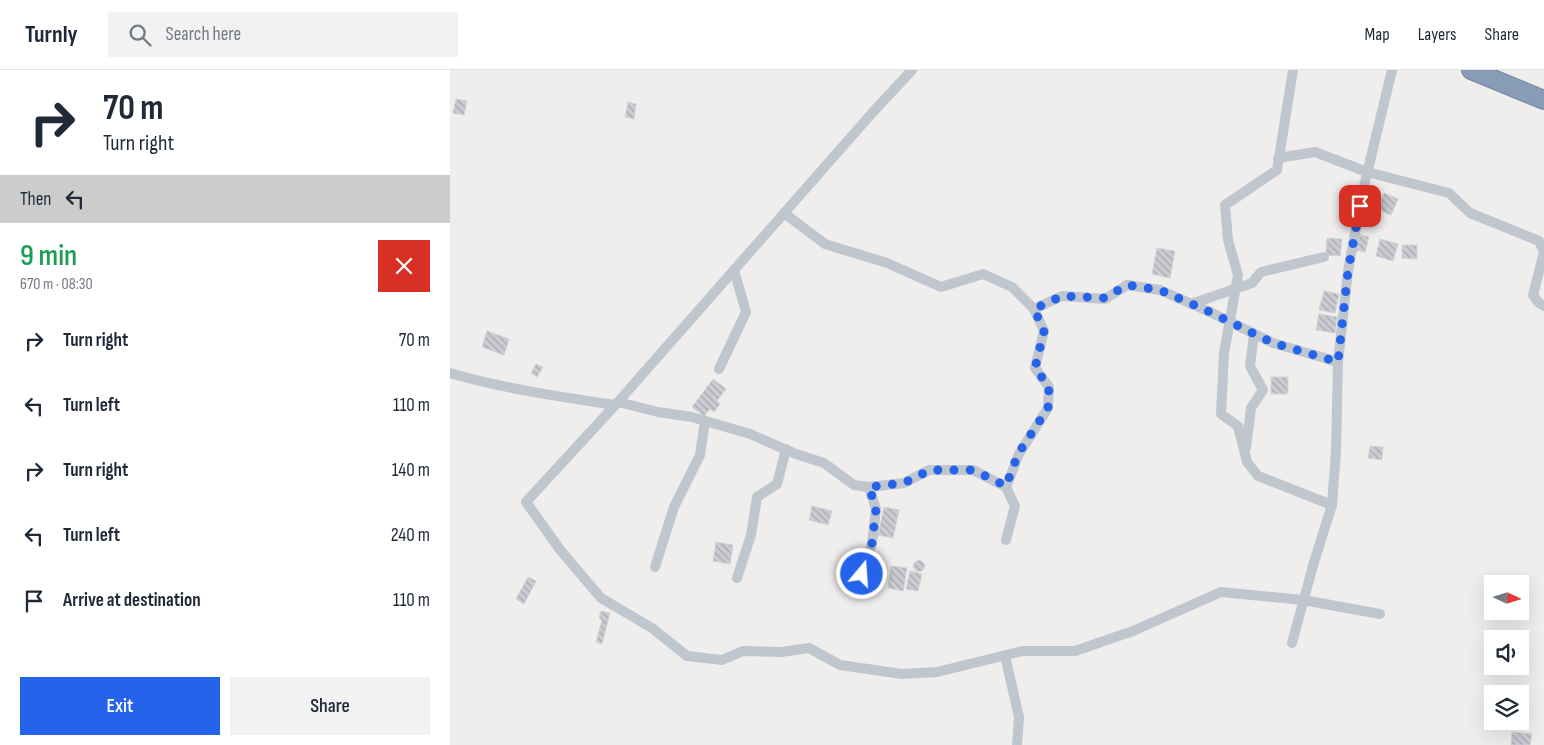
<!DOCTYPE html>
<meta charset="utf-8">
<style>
body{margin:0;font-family:"Sofia Sans Condensed",sans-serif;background:#f2f2f3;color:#1f2937;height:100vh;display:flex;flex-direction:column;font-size:19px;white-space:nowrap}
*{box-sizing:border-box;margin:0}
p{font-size:16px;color:#747a83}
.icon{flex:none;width:28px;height:28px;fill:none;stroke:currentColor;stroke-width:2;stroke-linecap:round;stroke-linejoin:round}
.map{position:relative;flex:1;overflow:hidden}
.drawer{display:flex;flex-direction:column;background:#fff;width:450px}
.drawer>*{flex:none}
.hud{background:#fff;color:#1f2937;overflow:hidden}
.needle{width:32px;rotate:94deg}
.fabs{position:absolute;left:1034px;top:505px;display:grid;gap:10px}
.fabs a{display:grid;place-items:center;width:45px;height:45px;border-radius:0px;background:#fff;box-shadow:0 5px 20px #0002;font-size:25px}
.pin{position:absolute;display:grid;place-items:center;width:42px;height:42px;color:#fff;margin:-21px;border-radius:10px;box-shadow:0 2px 8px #0006}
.me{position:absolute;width:55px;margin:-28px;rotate:18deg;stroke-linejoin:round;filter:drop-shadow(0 0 4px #0008)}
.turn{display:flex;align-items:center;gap:18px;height:105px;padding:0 20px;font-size:22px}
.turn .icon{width:65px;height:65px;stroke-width:2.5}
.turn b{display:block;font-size:35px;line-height:42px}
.then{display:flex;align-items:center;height:48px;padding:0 20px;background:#0003;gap:10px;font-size:19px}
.round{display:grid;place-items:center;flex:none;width:52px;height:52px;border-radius:0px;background:#f2f2f3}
.headline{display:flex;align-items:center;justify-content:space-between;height:85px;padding:0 20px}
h1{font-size:30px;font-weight:600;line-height:38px;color:#1e9e55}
.action{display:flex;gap:10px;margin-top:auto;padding:10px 20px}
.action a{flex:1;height:58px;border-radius:0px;background:#2563eb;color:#fff;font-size:20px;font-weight:600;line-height:58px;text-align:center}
.action a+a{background:#f2f2f3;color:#1f2937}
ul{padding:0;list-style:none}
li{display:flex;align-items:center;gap:15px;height:65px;padding:0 20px}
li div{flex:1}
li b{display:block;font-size:19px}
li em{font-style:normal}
header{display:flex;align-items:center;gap:30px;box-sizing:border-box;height:70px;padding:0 25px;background:#fff;border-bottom:1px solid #e0e1e3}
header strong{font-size:24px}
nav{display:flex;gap:28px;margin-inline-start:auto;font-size:18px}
.search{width:350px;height:45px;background:#f2f2f3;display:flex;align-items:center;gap:12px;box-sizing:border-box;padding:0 18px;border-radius:0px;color:#747a83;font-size:19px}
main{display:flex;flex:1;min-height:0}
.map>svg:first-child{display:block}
.building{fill:url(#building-back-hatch);stroke:#d2d3d8}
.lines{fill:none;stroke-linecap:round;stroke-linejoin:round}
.highway-casing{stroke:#7487a4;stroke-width:20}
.street{stroke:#bfc6ce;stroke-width:10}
.highway{stroke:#889cb8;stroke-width:18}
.route{stroke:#2563eb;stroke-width:9;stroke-dasharray:0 16.2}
</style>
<header>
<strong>Turnly</strong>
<div class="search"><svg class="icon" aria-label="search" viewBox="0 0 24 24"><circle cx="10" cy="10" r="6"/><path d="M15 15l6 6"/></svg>Search here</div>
<nav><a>Map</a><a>Layers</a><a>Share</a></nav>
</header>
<main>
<section class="drawer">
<div class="hud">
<div class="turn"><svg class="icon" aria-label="right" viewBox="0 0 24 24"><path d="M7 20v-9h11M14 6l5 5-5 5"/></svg><div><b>70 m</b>Turn right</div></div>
<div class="then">Then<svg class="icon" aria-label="left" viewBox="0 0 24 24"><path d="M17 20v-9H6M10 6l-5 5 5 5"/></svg></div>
</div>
<div class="headline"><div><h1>9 min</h1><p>670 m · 08:30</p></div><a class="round" style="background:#d93025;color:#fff"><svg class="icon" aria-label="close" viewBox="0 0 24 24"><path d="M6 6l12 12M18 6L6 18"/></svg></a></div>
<ul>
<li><svg class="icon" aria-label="right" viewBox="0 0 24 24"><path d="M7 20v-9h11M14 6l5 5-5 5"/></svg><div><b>Turn right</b></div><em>70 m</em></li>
<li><svg class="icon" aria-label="left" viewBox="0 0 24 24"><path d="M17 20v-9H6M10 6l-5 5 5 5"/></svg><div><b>Turn left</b></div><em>110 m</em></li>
<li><svg class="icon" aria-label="right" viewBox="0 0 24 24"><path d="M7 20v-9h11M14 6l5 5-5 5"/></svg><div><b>Turn right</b></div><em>140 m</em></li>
<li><svg class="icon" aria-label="left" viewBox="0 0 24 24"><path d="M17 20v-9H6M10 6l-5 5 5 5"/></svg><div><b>Turn left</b></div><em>240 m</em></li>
<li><svg class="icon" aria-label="arrive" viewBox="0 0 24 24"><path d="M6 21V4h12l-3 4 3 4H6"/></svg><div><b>Arrive at destination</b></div><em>110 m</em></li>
</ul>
<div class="action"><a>Exit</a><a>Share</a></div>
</section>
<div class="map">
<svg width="1094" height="675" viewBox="0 0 1094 675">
<defs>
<pattern id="building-back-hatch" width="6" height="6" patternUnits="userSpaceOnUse" patternTransform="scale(1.25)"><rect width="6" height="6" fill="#caccd2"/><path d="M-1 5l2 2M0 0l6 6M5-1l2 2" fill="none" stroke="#a6a8ad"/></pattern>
</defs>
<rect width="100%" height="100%" fill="#f0eded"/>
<g class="building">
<polygon points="6,29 17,31 14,45 3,43"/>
<polygon points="178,32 186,34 184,49 175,47"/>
<polygon points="934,123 948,129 941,145 927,139"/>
<polygon points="909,164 919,167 915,182 905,180"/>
<polygon points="877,168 892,169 890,186 876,185"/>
<polygon points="930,169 948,174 943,191 926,186"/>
<polygon points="952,175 967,175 967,189 952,188"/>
<polygon points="707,178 725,181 720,208 702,204"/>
<polygon points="874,221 889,224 885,243 869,240"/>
<polygon points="869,244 887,247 885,263 866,260"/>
<polygon points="37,261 59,269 54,285 32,277"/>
<polygon points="86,294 93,297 87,307 81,303"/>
<rect x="821" y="307" width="17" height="17"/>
<polygon points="263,309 276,319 267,331 270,334 264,342 260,339 254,346 242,337"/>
<polygon points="920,376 933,377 932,390 918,388"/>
<polygon points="362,436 382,441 378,455 359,450"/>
<polygon points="434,437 449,440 443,468 428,465"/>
<polygon points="266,472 283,475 280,494 263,491"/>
<circle cx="469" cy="496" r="5.5"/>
<polygon points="441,496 457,498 453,521 438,518"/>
<polygon points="460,501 472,504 468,521 456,519"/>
<polygon points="78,507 86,511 74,534 66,529"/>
<polygon points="151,541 160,543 152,574 146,572 152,550 149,548"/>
<polygon points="1062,662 1082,664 1080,675 1061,675"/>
</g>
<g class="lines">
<defs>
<polyline id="highway" points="1021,0 1094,30"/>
</defs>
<use href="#highway" class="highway-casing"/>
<g class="street">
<polyline points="843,0 827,100 775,135 778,170 788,205 774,283 771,344 788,356 797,392 808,406 882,435"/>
<polyline points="828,88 865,82 917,102 999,123 1020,143 1089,171 1094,182 1083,225 1088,232 1094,236"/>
<polyline points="334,143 375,174 437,193 491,217 533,204 562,217 584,239"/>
<polyline points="741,234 802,213 811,202 874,187"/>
<polyline points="269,299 296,242 284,200"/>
<path d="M0,303C52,318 105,326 158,334L164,335L168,332L423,42L462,0"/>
<polyline points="796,378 801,338 813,320 800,296 804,264"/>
<polyline points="556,417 569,384 598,338 599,317 585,298 594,261 584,239 612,226 655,229 677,215 710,220 760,242 823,273 888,292"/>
<polyline points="556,470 565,436 556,417 523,400 479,400 454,413 419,417 404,415 374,393 346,384 300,364 242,347 208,342 168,332 76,432 111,481 151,528 202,558 237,586 272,590 293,581 331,582 359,578 390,595 452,604 487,602 573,581 625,581 683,561 771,522 853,530 930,544"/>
<polyline points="205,497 224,437 250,385 255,351"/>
<polyline points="287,508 301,465 307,427 327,414 336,379"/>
<polyline points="407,519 422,473 426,439 419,417"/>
<polyline points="842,573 864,492 882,435 886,381 888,292 898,201 913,120 942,0"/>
<polyline points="555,586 569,647 567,675"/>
</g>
<use href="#highway" class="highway"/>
</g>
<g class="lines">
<polyline class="route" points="412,504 422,473 426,439 419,417 454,413 480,400 523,400 556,416 568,384 598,338 599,317 585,298 594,261 584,239 612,226 655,228 677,215 710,220 760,242 823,273 888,292 898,201 910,136"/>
</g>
</svg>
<div class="fabs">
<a><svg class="needle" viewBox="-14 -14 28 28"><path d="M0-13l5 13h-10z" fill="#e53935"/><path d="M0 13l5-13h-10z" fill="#747a83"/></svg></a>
<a><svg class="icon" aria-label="sound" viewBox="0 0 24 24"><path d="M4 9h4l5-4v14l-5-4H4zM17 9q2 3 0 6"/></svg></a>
<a><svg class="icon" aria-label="layers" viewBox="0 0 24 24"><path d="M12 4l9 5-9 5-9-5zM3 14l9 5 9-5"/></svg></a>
</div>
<div class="pin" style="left:910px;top:136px;background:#d93025"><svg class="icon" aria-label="arrive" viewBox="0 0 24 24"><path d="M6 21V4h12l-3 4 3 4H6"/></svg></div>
<svg class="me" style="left:412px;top:504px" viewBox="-20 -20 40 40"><circle r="17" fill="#2563eb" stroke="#fff" stroke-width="3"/><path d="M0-11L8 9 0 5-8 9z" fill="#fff"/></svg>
</div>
</main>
